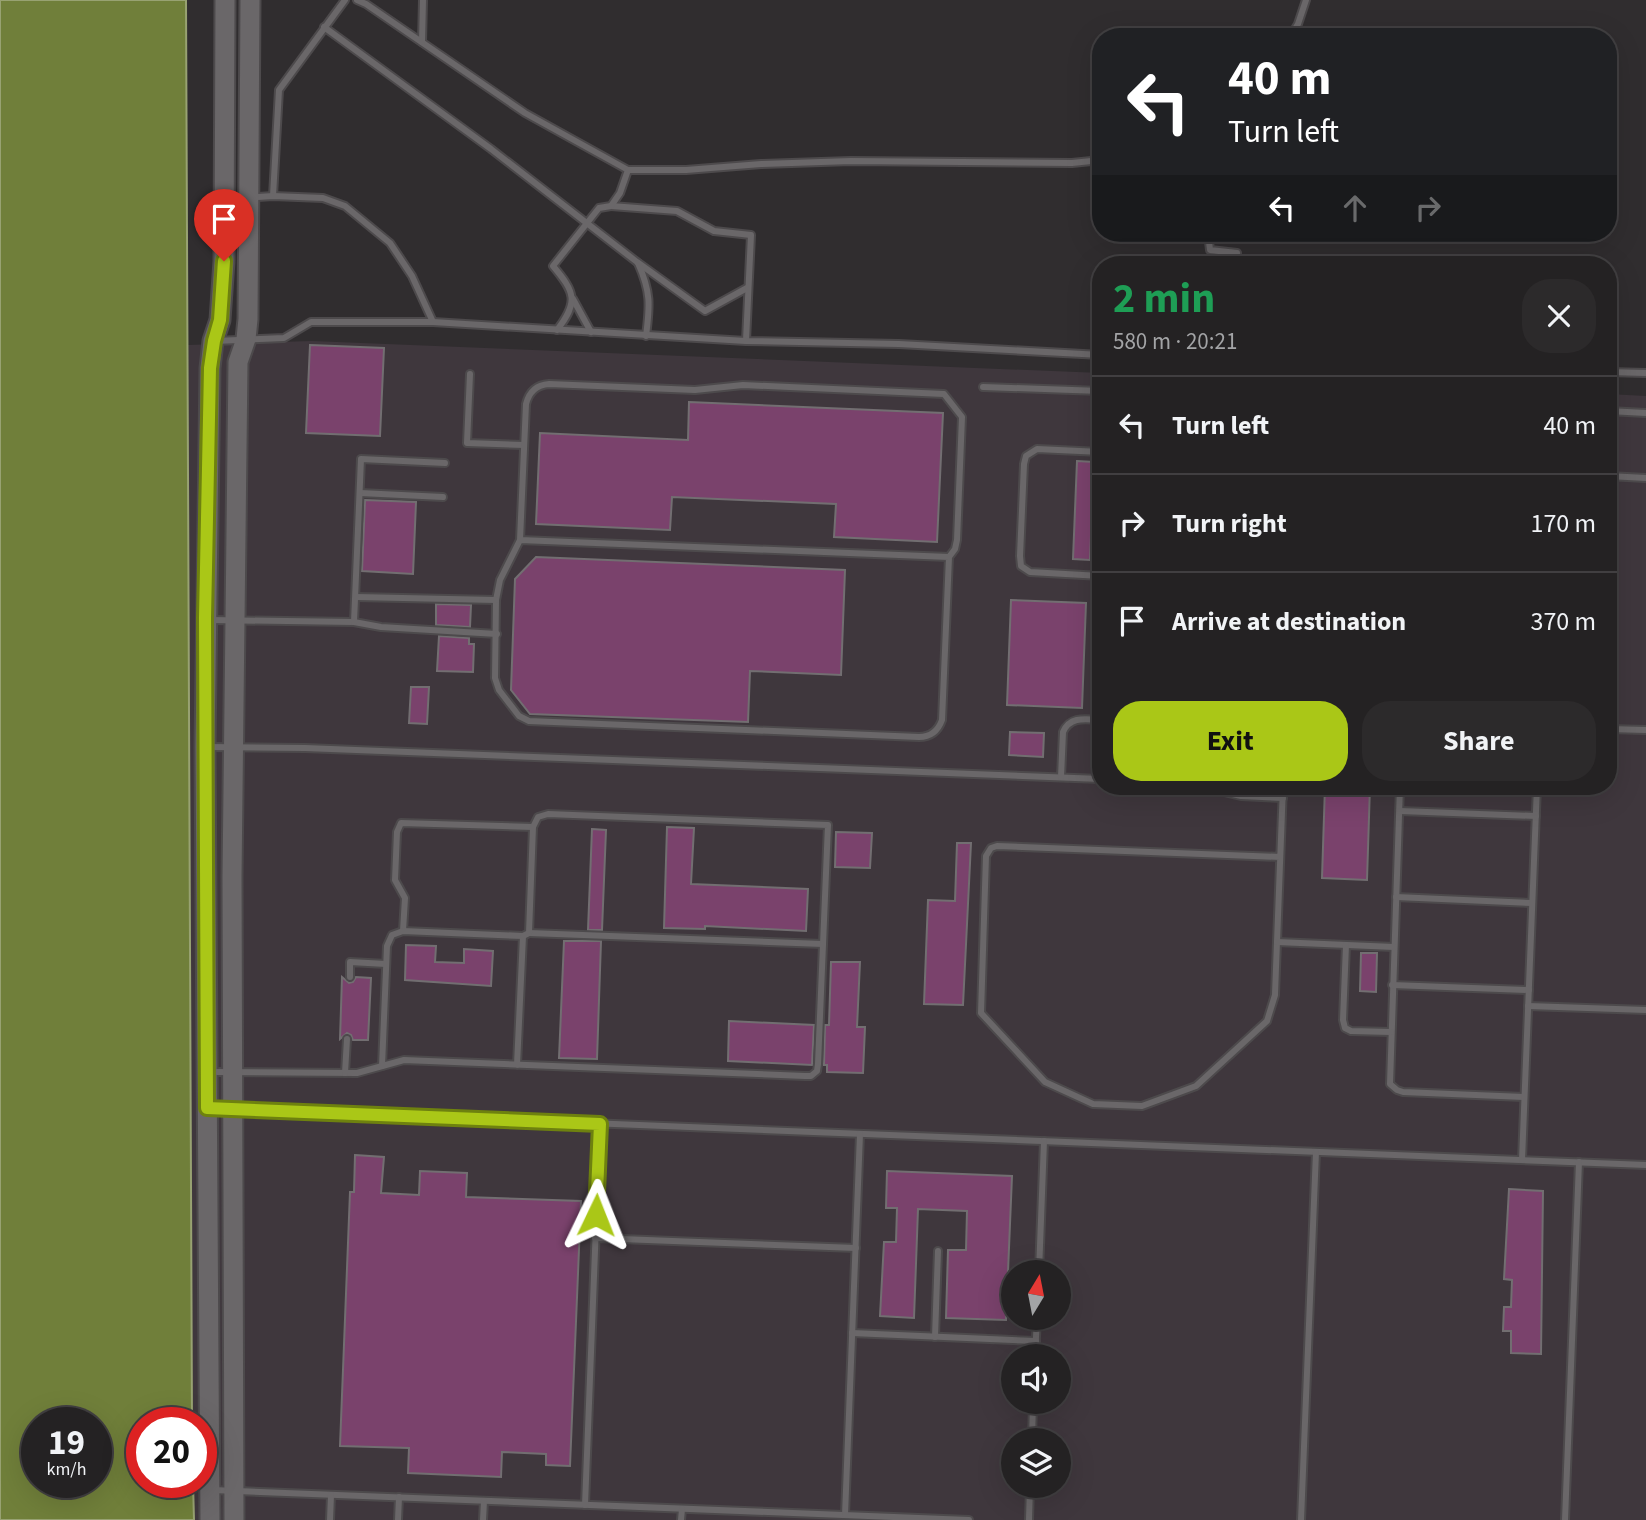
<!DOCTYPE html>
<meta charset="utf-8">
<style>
body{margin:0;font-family:"Source Sans 3",sans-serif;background:#2c2a2b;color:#f1f3f6;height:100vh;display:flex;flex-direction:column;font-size:26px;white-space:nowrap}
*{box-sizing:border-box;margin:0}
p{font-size:23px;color:#a3a4a6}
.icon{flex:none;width:38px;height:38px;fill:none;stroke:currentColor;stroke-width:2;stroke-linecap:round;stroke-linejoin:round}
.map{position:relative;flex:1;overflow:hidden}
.drawer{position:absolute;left:1092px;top:256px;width:525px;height:539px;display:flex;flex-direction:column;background:#242223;border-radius:28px;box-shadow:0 7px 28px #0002,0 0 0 2px #413f41}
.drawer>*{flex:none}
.hud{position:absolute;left:1092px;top:28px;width:525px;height:214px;border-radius:28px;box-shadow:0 7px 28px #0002,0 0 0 2px #413f41;background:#202124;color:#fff;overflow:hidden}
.needle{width:46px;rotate:10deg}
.fabs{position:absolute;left:1001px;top:1260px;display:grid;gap:14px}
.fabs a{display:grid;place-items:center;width:70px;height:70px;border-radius:50%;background:#242223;box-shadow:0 7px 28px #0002,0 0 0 2px #413f41;font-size:35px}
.speed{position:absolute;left:21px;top:1407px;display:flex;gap:14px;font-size:35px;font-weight:700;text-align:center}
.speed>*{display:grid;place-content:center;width:91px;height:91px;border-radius:50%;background:#242223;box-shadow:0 7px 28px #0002,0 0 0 2px #413f41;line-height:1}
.speed small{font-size:18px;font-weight:400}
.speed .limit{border:10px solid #d22;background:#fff;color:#111}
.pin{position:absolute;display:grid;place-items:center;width:60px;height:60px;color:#fff;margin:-72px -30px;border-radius:50% 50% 50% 0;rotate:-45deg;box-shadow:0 0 7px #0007}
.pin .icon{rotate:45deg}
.me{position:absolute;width:77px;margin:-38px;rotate:2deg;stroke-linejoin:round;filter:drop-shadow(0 0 5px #0008)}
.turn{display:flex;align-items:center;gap:24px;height:147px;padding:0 21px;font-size:32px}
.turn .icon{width:91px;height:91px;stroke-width:2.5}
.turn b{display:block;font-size:49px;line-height:60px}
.lanes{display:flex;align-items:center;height:66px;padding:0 21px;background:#0003;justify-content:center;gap:35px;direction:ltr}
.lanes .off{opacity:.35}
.round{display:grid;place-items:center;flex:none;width:74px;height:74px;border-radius:28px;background:#2c2a2b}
.head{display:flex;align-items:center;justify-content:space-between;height:119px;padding:0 21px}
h1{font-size:42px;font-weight:700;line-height:52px;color:#1e9e55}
.action{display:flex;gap:14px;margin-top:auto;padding:14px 21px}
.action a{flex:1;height:80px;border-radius:28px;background:#aac717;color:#111;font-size:28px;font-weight:700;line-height:80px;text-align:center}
.action a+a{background:#2c2a2b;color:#f1f3f6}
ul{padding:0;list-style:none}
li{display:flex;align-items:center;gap:21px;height:98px;padding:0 21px;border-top:2px solid #413f41}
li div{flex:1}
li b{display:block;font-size:26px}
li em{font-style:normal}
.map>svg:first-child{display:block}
.built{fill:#3f373d;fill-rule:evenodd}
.water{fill:#707f3a;stroke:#98a272;stroke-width:2;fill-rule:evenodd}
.building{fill:#7a426c;stroke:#726e71;stroke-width:2}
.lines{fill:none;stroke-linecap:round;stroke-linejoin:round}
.lane-casing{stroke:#4d4a4c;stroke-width:10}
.secondary-casing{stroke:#4d4a4c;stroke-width:23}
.lane{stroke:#6a6769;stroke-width:6}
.secondary{stroke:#6a6769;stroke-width:19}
.route-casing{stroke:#6e810f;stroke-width:18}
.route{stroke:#aac717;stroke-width:12}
</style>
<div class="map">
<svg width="1646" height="1520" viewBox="0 0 1646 1520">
<rect width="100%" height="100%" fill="#302d2f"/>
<path class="built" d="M312,341L1101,373V786H1608V394L1646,396V1520H194L193,1482H201V1423H192L191,1331L188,345ZM1013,1272H1059V1318H1013ZM1013,1356H1059V1402H1013ZM1013,1440H1059V1486H1013Z"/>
<path class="water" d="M0,0H186L192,1423H142V1482H193L194,1520H0ZM37,1423H96V1482H37Z"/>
<g class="building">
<polygon points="310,345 384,348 380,436 306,433"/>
<polygon points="689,402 943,413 937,542 834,537 836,504 672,497 670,530 536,524 540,433 688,440"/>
<polygon points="1077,461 1094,462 1090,560 1073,559"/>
<polygon points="365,500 416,502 413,574 362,571"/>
<polygon points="536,557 845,570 841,675 750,671 748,722 530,714 511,690 515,579"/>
<polygon points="1011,600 1086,603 1082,708 1007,705"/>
<polygon points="436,604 471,605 470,627 436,625"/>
<polygon points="439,636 469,638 469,644 474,644 473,672 437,671"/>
<polygon points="411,687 429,687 427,724 409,723"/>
<polygon points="1010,732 1044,733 1043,757 1009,755"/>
<polygon points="1325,786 1370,786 1367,880 1322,878"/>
<polygon points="667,827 694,828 691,884 808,889 806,931 705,926 705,929 664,928"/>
<polygon points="592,829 606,830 602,930 588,930"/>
<polygon points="836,832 872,833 870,868 835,867"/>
<polygon points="957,843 971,843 963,1005 924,1004 928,900 955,901"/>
<polygon points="564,941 601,941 597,1059 559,1058"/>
<polygon points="406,945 436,946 435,962 464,963 464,949 493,951 491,986 405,980"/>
<polygon points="1361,953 1377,953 1376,992 1360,991"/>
<polygon points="831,962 860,962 857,1027 865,1027 863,1073 827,1072 827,1065 824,1065 825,1025 829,1025"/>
<polygon points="342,977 349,983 353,982 356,977 371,978 368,1040 353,1040 351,1035 347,1033 340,1039"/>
<polygon points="729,1021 814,1025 812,1065 728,1061"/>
<polygon points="355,1155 384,1157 381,1193 419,1195 420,1171 467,1173 466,1197 581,1201 570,1466 546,1465 546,1454 502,1452 501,1477 408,1473 409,1448 340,1446 350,1192 354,1192"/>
<polygon points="887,1171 1012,1176 1006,1320 946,1318 948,1250 966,1250 967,1211 918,1209 914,1318 880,1316 884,1242 896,1242 897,1208 886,1208"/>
<polygon points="1509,1189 1543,1191 1541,1354 1511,1353 1511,1331 1503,1331 1504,1307 1511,1307 1512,1280 1504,1279"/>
</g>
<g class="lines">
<defs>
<g id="lane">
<polyline points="357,0 366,4 525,113 628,170 686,170 761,164 851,161 1072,163 1101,160"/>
<polyline points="324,27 491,149 637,262 705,311 747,288"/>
<polyline points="1290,37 1298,24 1306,0"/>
<polyline points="422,42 423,0"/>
<polyline points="273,196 279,90 345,0"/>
<polyline points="227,199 273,196 323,198 345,206 390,243 412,276 433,322"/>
<polyline points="611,206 677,211 714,231 751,235 746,341"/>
<polyline points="1208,233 1210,250 1237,253 1236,264"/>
<path d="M638,263C651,292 650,305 646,336"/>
<polyline points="573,299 591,332"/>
<path d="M557,330C579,302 575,292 553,266L599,208L611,206L620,193L628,170"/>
<polyline points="215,341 284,338 311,322 433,322 746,341 899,344 1101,355"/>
<polyline points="1608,372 1646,373"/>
<polyline points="470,374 467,443 524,445"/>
<polyline points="983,387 1101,391"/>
<polyline points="1608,411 1646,413"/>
<polyline points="1101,452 1037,449 1026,456 1024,464 1020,556 1021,566 1030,572 1101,576"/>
<polyline points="1608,476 1646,478"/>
<polyline points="360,493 443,497"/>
<path d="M520,540L949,557L942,720C938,731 931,737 919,737L529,721L519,716L499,690L495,678L496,600L500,580L520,540L526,404C529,392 536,385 549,384L695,390L743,385L944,394L962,417L957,540L955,549L949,557"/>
<polyline points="356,597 496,600"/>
<polyline points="211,620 354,622 381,627 497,634"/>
<polyline points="354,622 361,459 445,463"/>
<polyline points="1608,729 1646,730"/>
<polyline points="207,747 305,748 1101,779"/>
<path d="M1061,777L1063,732C1070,716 1085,719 1101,720"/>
<polyline points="1161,786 1207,788 1241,796 1283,798"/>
<polyline points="1400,786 1390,1084 1397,1090 1403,1092 1524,1097"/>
<polyline points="1400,811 1536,816"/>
<path d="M1280,857L997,846L991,848L986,856L981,1013L1045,1082L1093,1104L1142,1106L1196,1086L1267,1021L1275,995V994C1278,925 1280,855 1283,786"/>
<polyline points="1396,897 1532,903"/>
<polyline points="403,931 405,898 395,880 397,832 401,823 533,827"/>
<polyline points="529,933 823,944"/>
<polyline points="1277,942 1394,947"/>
<polyline points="1346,945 1343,1020 1345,1028 1351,1031 1391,1032"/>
<polyline points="350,977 350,962 386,964"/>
<polyline points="1392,985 1529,990"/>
<polyline points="1528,1006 1646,1010"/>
<polyline points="382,1066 387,946 392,935 403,931 523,936"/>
<polyline points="210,1072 357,1073 404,1060 805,1076 811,1076 817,1071 818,1064 828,825 548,814 538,817 533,827 529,933 523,936 517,1065"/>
<polyline points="345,1073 347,1039"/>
<polyline points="209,1108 1646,1165"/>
<polyline points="1522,1160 1537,786"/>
<polyline points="595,1238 856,1248"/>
<polyline points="1039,1272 1044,1141"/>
<polyline points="852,1333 1036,1341"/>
<polyline points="935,1337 938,1251"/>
<polyline points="1035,1356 1037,1318"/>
<polyline points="1032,1440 1033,1402"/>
<polyline points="212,1490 969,1520"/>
<polyline points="585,1505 600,1124"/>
<polyline points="845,1515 860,1134"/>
<polyline points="330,1520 331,1495"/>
<polyline points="398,1520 399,1497"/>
<polyline points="483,1520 484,1501"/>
<polyline points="681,1520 682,1509"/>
<polyline points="1029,1520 1030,1486"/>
<polyline points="1301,1520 1316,1152"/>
<polyline points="1565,1520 1579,1162"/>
</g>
<g id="secondary">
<polyline points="210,1520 205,747 210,368 213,341 220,320 224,261 225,0"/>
<polyline points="234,1520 232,877 238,362 246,339 248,319 250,0"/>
</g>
</defs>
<use href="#lane" class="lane-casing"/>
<use href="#secondary" class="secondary-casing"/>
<use href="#lane" class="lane"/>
<use href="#secondary" class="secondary"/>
</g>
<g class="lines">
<defs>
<polyline id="route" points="224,261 220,320 214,341 210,368 205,618 207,1108 600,1124 596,1215"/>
</defs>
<use href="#route" class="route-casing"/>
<use href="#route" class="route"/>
</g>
</svg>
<div class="fabs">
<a><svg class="needle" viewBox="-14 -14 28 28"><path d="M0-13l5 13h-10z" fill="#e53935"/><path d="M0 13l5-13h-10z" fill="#a3a4a6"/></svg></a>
<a><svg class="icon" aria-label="sound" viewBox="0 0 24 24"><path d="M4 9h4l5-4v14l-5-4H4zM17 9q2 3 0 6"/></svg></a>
<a><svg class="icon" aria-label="layers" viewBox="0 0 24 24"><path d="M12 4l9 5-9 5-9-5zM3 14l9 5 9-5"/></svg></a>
</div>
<div class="speed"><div>19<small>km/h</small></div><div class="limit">20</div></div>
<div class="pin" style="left:224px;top:261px;background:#d93025"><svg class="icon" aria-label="arrive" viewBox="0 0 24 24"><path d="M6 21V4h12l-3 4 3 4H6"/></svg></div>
<svg class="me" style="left:596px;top:1215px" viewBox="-20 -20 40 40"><path d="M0-17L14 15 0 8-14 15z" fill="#aac717" stroke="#fff" stroke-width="4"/></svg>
<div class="hud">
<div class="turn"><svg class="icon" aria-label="left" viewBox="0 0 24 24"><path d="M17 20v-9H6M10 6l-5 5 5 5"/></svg><div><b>40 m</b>Turn left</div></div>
<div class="lanes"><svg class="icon" aria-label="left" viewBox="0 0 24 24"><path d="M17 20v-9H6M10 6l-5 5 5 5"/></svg><svg class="icon off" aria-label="ahead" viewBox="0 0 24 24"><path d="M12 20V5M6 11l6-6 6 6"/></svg><svg class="icon off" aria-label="right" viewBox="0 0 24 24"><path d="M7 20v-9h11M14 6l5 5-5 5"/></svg></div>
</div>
<section class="drawer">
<div class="head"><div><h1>2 min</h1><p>580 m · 20:21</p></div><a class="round"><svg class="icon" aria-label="close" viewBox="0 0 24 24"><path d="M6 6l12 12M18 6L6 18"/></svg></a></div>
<ul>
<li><svg class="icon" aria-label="left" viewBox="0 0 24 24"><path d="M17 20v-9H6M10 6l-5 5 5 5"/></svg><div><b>Turn left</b></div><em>40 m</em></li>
<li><svg class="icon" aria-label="right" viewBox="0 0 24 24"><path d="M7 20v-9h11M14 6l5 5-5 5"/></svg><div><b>Turn right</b></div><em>170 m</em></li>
<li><svg class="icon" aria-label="arrive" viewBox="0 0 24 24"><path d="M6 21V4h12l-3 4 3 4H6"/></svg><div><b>Arrive at destination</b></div><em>370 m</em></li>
</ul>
<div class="action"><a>Exit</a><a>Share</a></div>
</section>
</div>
